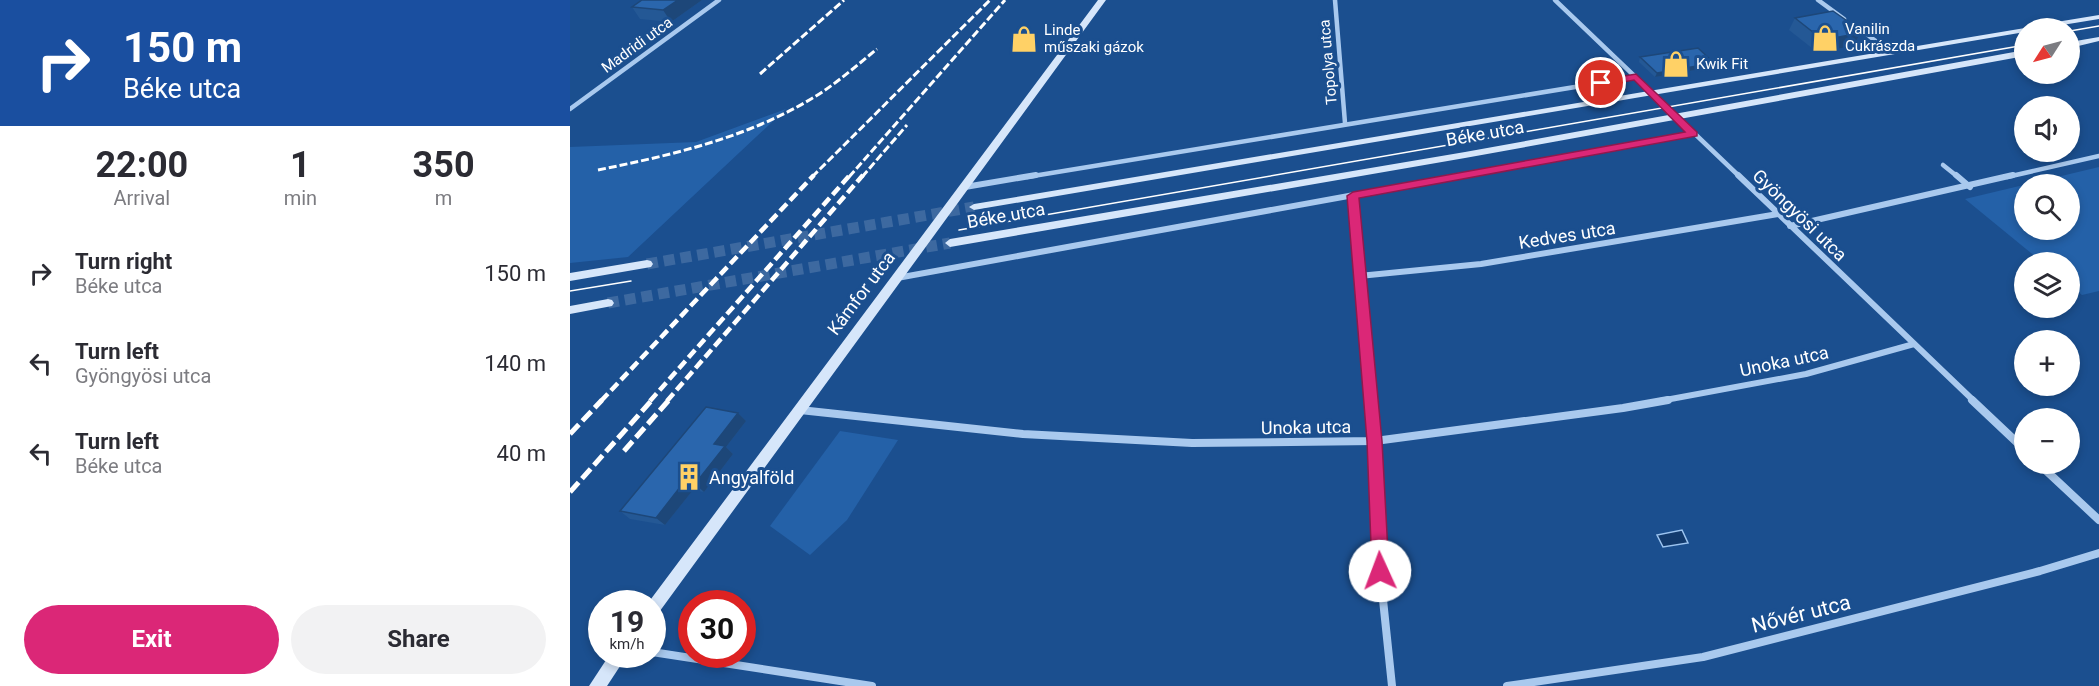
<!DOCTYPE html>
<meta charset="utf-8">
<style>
body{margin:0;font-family:Roboto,sans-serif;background:#f2f2f3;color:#2b2b33;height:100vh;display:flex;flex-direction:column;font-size:22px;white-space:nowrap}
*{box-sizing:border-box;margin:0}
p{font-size:20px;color:#7c7c81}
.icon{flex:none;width:33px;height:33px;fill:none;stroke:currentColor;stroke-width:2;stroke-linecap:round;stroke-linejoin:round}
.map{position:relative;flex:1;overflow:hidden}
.side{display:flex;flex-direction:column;background:#fff;width:570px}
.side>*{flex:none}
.banner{background:#1a4fa0;color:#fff;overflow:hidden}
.needle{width:39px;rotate:234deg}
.buttons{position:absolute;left:1444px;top:18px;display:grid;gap:12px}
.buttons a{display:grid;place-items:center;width:66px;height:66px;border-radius:50%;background:#fff;box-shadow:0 3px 9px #0003;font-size:30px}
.speed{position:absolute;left:18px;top:590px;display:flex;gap:12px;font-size:30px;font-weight:700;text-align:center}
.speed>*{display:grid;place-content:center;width:78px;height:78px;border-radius:50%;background:#fff;box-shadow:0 3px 9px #0003;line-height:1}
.speed small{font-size:15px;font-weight:400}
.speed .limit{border:9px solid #d22;background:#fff;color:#111}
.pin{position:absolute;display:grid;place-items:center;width:51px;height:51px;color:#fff;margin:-26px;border:3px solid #fff;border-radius:50%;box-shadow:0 2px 6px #0007}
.me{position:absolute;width:66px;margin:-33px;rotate:358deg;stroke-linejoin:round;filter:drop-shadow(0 0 4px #0008)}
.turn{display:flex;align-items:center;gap:21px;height:126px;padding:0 24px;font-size:27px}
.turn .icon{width:78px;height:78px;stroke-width:2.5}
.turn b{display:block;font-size:42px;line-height:51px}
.eta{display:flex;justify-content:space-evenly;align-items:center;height:102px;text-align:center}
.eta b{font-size:36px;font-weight:700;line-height:42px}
.cta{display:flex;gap:12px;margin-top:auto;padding:12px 24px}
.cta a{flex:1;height:69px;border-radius:36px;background:#db2777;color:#fff;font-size:24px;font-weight:700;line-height:69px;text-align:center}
.cta a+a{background:#f2f2f3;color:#2b2b33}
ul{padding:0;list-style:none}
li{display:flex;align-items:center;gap:18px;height:90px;padding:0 24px}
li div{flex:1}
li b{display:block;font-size:22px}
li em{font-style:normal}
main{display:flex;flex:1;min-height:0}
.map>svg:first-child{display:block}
.green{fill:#2461a8;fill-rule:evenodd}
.water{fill:#123a6d;stroke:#9cc4f0;stroke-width:1.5}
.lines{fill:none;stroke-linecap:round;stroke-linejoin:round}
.secondary-tunnel{stroke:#3d69a0;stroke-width:11;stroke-dasharray:11 6;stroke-linecap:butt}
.street-far2{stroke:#a9c9ee;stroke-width:4.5}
.street-far1{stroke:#a9c9ee;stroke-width:6}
.street{stroke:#a9c9ee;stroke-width:8}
.secondary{fill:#d6e6fa;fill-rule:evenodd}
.tram{stroke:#fff;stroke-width:1.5}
.rail-far2{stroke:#fff;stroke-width:3;stroke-dasharray:8 3;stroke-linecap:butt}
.rail-far1{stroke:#fff;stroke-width:4.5;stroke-dasharray:10 4.5;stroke-linecap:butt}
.rail{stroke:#fff;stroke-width:5;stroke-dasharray:13 5;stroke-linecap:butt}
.wall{fill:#245895}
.shaded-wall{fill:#1d4779}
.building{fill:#2a66ad;stroke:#1d4779;stroke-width:1.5}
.route{fill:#db2777;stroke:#8e194d;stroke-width:1.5}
.labels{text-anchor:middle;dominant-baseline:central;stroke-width:6;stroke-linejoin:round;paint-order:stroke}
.far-poi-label{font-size:15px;fill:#fff;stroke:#1b4f8f;text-anchor:start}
.far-street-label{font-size:15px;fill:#fff;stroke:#1b4f8f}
.street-label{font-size:18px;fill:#fff;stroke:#1b4f8f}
.poi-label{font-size:18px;fill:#fff;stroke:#1b4f8f;text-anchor:start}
.near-street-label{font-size:21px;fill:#fff;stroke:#1b4f8f}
</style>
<main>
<section class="side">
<div class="banner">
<div class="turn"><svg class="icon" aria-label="right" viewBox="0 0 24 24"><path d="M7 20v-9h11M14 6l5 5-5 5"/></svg><div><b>150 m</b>Béke utca</div></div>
</div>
<div class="eta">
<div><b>22:00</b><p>Arrival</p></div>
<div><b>1</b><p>min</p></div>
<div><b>350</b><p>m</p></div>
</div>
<ul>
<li><svg class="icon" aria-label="right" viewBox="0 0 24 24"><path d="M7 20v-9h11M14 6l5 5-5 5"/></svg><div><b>Turn right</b><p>Béke utca</p></div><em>150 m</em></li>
<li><svg class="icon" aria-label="left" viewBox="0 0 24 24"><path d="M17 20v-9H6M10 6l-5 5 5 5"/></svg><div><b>Turn left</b><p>Gyöngyösi utca</p></div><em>140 m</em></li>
<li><svg class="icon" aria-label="left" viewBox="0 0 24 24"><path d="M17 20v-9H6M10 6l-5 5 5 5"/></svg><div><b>Turn left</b><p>Béke utca</p></div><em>40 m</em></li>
</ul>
<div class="cta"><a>Exit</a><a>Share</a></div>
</section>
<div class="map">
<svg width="1529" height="686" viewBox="0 0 1529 686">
<rect width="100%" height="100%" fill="#1b4f8f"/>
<g class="green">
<polygon points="216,109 58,257 0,263 0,147 126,142"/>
<path d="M1529,167V291L1512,295L1500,285V262H1472L1395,199ZM1455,184H1500V230H1455Z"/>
<polygon points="270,431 328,440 277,520 240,555 200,526"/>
</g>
<polygon class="water" points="1112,530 1118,543 1093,547 1087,535"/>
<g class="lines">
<g class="secondary-tunnel">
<polyline points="77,264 404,207"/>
<polyline points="38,303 380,243"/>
</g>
<g class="street-far2">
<polyline points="765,0 775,123"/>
<polyline points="985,0 1170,177"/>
<polyline points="1248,0 1274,19"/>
<polyline points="1285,26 1321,52"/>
<polyline points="0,109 149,0"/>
<polyline points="1373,165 1388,177"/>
<polyline points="457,177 1066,77"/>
<polyline points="886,177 1123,134"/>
<polyline points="1437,177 1529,156"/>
</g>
<g class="street-far1">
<polyline points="1168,175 1404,401"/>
<polyline points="1386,175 1400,187"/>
<polyline points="395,187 466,175"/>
<polyline points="783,196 802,401"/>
<polyline points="1220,226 1443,175"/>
<polyline points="789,276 911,264 1208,214"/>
<polyline points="327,278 894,175"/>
<polyline points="1090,401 1236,374 1344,344"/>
</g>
<g class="street">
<polyline points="802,400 810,571 822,686"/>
<polyline points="1402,400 1455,450"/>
<polyline points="230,410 453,434 622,443 805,441 1053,408 1098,400"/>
<polyline points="1469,464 1529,520"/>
<polyline points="82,652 302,686"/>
<polyline points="937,686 1133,657 1470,571 1529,553"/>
</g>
<g class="secondary">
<polygon points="528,0 536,0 87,615 82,617 82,603 78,603"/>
<polygon points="1529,15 1529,19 1474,28 1458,28 1462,26"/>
<polygon points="1455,28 1458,28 1455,28 1455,32 404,210 399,207 404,204"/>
<polygon points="1529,37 1529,41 1500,48 1500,42"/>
<polygon points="1455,50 1455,56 895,158 380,247 375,243 380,239 895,152"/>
<polygon points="77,260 81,261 83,264 81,267 0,281 0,273"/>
<polygon points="38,299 42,300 44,303 42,306 0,314 0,306"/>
<polygon points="40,654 58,654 37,686 19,686"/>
</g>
<g class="tram">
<polyline points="1500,31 1529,26"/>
<polyline points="389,230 1455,45"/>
<polyline points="0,291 61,281"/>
</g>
<g class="rail-far2">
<polyline points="190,74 274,0"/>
<path d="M28,170C102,155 176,138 241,99C265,85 286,66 307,49"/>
<polyline points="242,177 420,0"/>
<polyline points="279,177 435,0"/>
<polyline points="292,177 337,125"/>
</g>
<g class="rail-far1">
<polyline points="31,401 244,175"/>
<polyline points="80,401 280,175"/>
<polyline points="97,401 293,175"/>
</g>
<g class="rail">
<polyline points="0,434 32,400"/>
<polyline points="54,451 99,400"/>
<polyline points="0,492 82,400"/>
</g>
</g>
<g class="wall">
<polygon points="72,0 132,0 101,22 70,19 62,7"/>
<polygon points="1225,18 1290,33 1284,46 1247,52 1219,30"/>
<polygon points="1070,57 1144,63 1142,67 1085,77 1069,62"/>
<polygon points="168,413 176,421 156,447 163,454 134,492 123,490 95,525 60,519 50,511"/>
</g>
<g class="shaded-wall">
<polygon points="108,0 132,0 101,22 93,10"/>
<polygon points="1290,33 1284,46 1247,52 1253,40"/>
<polygon points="1144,63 1142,67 1085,77 1087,73"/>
<polygon points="168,413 176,421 156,447 163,454 134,492 125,484 144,444"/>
<polygon points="114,482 123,490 95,525 86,518"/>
</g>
<g class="building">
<polygon points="72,0 108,0 93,10 62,7"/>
<polygon points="1263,11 1290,30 1290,33 1253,40 1225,18"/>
<polygon points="1128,48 1144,63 1087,73 1070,57"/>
<polygon points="136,407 168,413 144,444 155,446 125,484 114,482 86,518 50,511"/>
</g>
<polygon class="route" points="1066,74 1127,132 1127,136 789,198 812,441 819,571 816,576 810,579 804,576 802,571 797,441 777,196 783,192 1115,132 1064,80 1031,86 1026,83 1031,80"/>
<defs>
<symbol id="shop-bare" viewBox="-9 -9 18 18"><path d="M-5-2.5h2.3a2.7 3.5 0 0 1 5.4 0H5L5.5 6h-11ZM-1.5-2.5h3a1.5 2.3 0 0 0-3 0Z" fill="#ffd166" stroke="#1b4f8f" stroke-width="2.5" paint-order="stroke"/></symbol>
<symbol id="building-bare" viewBox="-9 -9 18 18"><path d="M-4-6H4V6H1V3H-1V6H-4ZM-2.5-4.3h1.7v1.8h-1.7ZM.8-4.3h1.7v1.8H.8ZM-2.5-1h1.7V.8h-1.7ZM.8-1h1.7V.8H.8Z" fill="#ffd166" stroke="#1b4f8f" stroke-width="2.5" paint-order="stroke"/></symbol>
</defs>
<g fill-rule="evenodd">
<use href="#shop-bare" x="1236" y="19" width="38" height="38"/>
<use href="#shop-bare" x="435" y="20" width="38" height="38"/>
<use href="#shop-bare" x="1087" y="45" width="38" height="38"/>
<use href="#building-bare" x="100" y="458" width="38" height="38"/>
</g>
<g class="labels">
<g class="far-poi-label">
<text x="1275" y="29">Vanilin<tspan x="1275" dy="17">Cukrászda</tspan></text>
<text x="474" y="30">Linde<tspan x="474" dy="17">műszaki gázok</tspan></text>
<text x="1126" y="64">Kwik Fit</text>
</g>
<g class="far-street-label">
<text transform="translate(67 45) rotate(-36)">Madridi utca</text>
<text transform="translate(758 62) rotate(-95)">Topolya utca</text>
</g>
<g class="street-label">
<text transform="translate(915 133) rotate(-10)">Béke utca</text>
<text transform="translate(436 215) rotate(-10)">Béke utca</text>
<text transform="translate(1230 215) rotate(44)">Gyöngyösi utca</text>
<text transform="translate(997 235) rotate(-9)">Kedves utca</text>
<text transform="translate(291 293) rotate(-53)">Kámfor utca</text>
<text transform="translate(1214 361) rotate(-12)">Unoka utca</text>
<text transform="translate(736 427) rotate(-1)">Unoka utca</text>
</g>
<g class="poi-label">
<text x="139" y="477">Angyalföld</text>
</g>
<g class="near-street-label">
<text transform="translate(1231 614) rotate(-14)">Nővér utca</text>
</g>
</g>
</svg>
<div class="buttons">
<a><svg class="needle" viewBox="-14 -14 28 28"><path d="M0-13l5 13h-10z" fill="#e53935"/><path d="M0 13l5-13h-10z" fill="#7c7c81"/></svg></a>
<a><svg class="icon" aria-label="sound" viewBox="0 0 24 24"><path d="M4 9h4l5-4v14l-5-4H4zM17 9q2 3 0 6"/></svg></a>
<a><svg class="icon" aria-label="search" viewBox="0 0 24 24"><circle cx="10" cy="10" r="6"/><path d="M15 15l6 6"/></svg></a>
<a><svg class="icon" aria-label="layers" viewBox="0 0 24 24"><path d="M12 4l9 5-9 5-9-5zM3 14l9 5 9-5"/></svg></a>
<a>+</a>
<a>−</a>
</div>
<div class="speed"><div>19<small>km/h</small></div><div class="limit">30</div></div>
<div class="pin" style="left:1031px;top:83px;background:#d93025"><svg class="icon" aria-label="arrive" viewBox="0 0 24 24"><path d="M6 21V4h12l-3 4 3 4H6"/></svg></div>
<svg class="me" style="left:810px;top:571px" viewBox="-20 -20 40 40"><circle r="19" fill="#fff"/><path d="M0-13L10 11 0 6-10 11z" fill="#db2777"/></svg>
</div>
</main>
